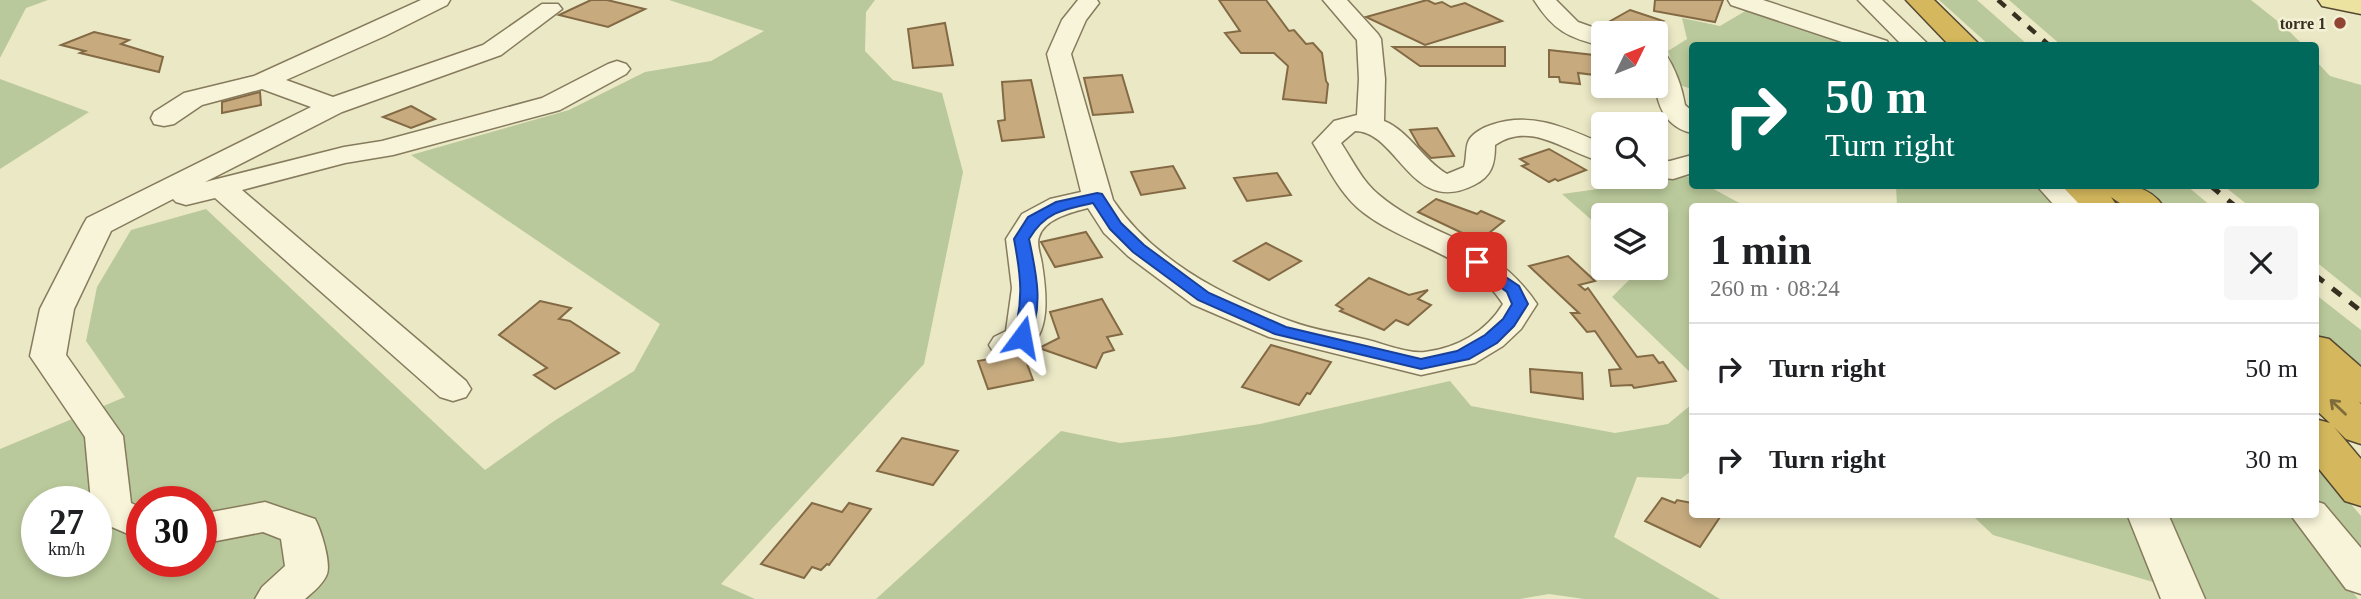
<!DOCTYPE html>
<meta charset="utf-8">
<style>
body{margin:0;font-family:Georgia,serif;background:#f6f6f6;color:#202124;height:100vh;display:flex;flex-direction:column;font-size:26px;white-space:nowrap}
*{box-sizing:border-box;margin:0}
p{font-size:23px;color:#757577}
.icon{flex:none;width:38px;height:38px;fill:none;stroke:currentColor;stroke-width:2;stroke-linecap:round;stroke-linejoin:round}
.map{position:relative;flex:1;overflow:hidden}
.details{position:absolute;left:1689px;top:203px;width:630px;height:315px;display:flex;flex-direction:column;background:#fff;border-radius:7px;box-shadow:0 4px 10px #0003}
.details>*{flex:none}
.banner{position:absolute;left:1689px;top:42px;width:630px;height:147px;border-radius:7px;box-shadow:0 4px 10px #0003;background:#00695c;color:#fff;overflow:hidden}
.needle{width:46px;rotate:47deg}
.buttons{position:absolute;left:1591px;top:21px;display:grid;gap:14px}
.buttons a{display:grid;place-items:center;width:77px;height:77px;border-radius:7px;background:#fff;box-shadow:0 4px 10px #0003;font-size:35px}
.speed{position:absolute;left:21px;top:486px;display:flex;gap:14px;font-size:35px;font-weight:700;text-align:center}
.speed>*{display:grid;place-content:center;width:91px;height:91px;border-radius:50%;background:#fff;box-shadow:0 4px 10px #0003;line-height:1}
.speed small{font-size:18px;font-weight:400}
.speed .limit{border:10px solid #d22;background:#fff;color:#111}
.pin{position:absolute;display:grid;place-items:center;width:60px;height:60px;color:#fff;margin:-30px;border-radius:14px;box-shadow:0 4px 10px #0006}
.me{position:absolute;width:77px;margin:-38px;rotate:13deg;stroke-linejoin:round;filter:drop-shadow(0 0 5px #0008)}
.turn{display:flex;align-items:center;gap:24px;height:147px;padding:0 21px;font-size:32px}
.turn .icon{width:91px;height:91px;stroke-width:2.5}
.turn b{display:block;font-size:49px;line-height:60px}
.round{display:grid;place-items:center;flex:none;width:74px;height:74px;border-radius:7px;background:#f6f6f6}
.overview{display:flex;align-items:center;justify-content:space-between;height:119px;padding:0 21px}
h1{font-size:42px;font-weight:700;line-height:52px}
ul{padding:0;list-style:none}
li{display:flex;align-items:center;gap:21px;height:91px;padding:0 21px;border-top:2px solid #e0e0e0}
li div{flex:1}
li b{display:block;font-size:26px}
li em{font-style:normal}
.map>svg:first-child{display:block}
.green{fill:#bac99b;fill-rule:evenodd}
.building{fill:#c7ab7f;stroke:#836a44;stroke-width:2}
.lines{fill:none;stroke-linecap:round;stroke-linejoin:round}
.minor-casing{stroke:#867b5d;stroke-width:3}
.major-casing{stroke:#544831;stroke-width:3}
.highway-casing{stroke:#544831;stroke-width:3}
.minor{fill:#f7f4d9;fill-rule:evenodd}
.major{fill:#ece3a1;fill-rule:evenodd}
.highway{fill:#d5b85d;fill-rule:evenodd}
.rail-far1{stroke:#373020;stroke-width:4.5;stroke-dasharray:10 10;stroke-linecap:butt}
.rail{stroke:#373020;stroke-width:5;stroke-dasharray:11 11;stroke-linecap:butt}
.oneway{stroke:#7e6d3b}
.route{fill:#2563eb;stroke:#184099;stroke-width:2}
.poi-dot{fill:#914431;stroke:#f3f1d5;stroke-width:2.5}
.labels{text-anchor:middle;dominant-baseline:central;stroke-width:5;stroke-linejoin:round;paint-order:stroke}
.far-poi-label{font-size:16px;font-weight:bold;fill:#373020;stroke:#f3f1d5;text-anchor:end}
</style>
<div class="map">
<svg width="2361" height="599" viewBox="0 0 2361 599">
<rect width="100%" height="100%" fill="#ebe8c6"/>
<g class="green">
<polygon points="0,0 48,0 26,8 0,58"/>
<path d="M669,0H875L866,12L865,51L893,80L942,93L963,172L924,364L721,584L755,599H0V449L125,397L86,341L97,287L131,230L206,209L485,470L554,421L634,371L660,324L411,155L569,110L645,72L711,61L764,31ZM37,502H96V562H37ZM142,502H201V562H142Z"/>
<polygon points="1939,0 1977,0 2028,45 1989,45"/>
<polygon points="2009,0 2251,0 2285,27 2303,45 2061,45"/>
<polygon points="1747,10 1855,45 1692,46 1692,89 1679,85 1668,51 1687,39 1682,18 1720,26"/>
<polygon points="2315,60 2330,76 2361,85 2361,298 2315,261 2315,206 2249,206 2224,186 2315,186"/>
<polygon points="0,79 89,112 0,169"/>
<polygon points="1691,176 1692,186 1708,186 1745,206 1692,206 1692,374 1612,297 1641,268 1656,268 1656,215 1603,215 1603,230 1562,194"/>
<polygon points="1896,186 2039,186 2059,206 1897,206"/>
<polygon points="2136,186 2187,186 2211,206 2163,206"/>
<polygon points="2315,294 2361,330 2361,373 2315,333"/>
<polygon points="1450,381 1471,406 1615,433 1668,424 1692,404 1692,470 1681,479 1637,477 1614,537 1720,599 1584,599 1549,594 1520,599 876,599 1061,431 1120,443 1174,437 1260,424"/>
<polygon points="2315,456 2333,483 2361,516 2361,560 2315,504"/>
<polygon points="1972,515 2293,515 2358,599 2202,599 2201,596 1993,535"/>
</g>
<g class="building">
<polygon points="591,0 607,0 645,9 608,27 559,15"/>
<polygon points="1219,0 1266,0 1289,31 1294,30 1306,44 1313,43 1322,53 1326,81 1328,84 1326,103 1283,99 1288,66 1274,53 1241,53 1225,33 1240,31"/>
<polygon points="1427,0 1435,4 1442,2 1451,7 1465,3 1502,21 1425,45 1366,17"/>
<polygon points="1655,0 1723,0 1715,22 1654,11"/>
<polygon points="1630,10 1663,21 1641,33 1607,23"/>
<polygon points="945,23 953,65 913,68 908,29"/>
<polygon points="94,32 129,40 121,44 163,57 159,72 80,53 85,51 61,45"/>
<polygon points="1393,47 1505,47 1505,66 1420,66"/>
<polygon points="1549,50 1603,56 1603,76 1578,73 1580,84 1560,82 1559,77 1549,77"/>
<polygon points="1122,75 1133,112 1093,115 1084,78"/>
<polygon points="1031,80 1044,137 1002,141 998,121 1005,120 1002,82"/>
<polygon points="260,92 261,105 222,113 222,102"/>
<polygon points="411,106 435,119 411,128 383,117"/>
<polygon points="1437,128 1454,156 1431,158 1419,146 1410,130"/>
<polygon points="1549,149 1586,170 1558,181 1555,179 1549,182 1522,166 1528,164 1520,159"/>
<polygon points="1173,166 1185,188 1141,195 1131,172"/>
<polygon points="1277,173 1291,195 1247,201 1234,178"/>
<polygon points="1436,199 1477,214 1481,211 1504,221 1479,241 1418,212"/>
<polygon points="1086,232 1102,257 1055,267 1041,242"/>
<polygon points="1266,243 1301,261 1269,280 1234,261"/>
<polygon points="1568,256 1595,281 1579,285 1585,290 1588,288 1637,357 1653,355 1659,363 1663,362 1676,381 1634,388 1632,385 1611,386 1609,370 1621,369 1595,331 1587,332 1571,313 1579,313 1529,266"/>
<polygon points="1369,278 1409,295 1428,290 1418,299 1431,305 1408,325 1396,320 1384,330 1340,311 1343,309 1336,305"/>
<polygon points="1102,299 1122,334 1107,337 1114,350 1103,353 1096,368 1039,348 1059,338 1050,312"/>
<polygon points="540,301 571,308 559,319 570,321 619,353 555,389 534,375 547,368 499,335"/>
<polygon points="1271,345 1331,362 1310,394 1307,393 1299,405 1242,387"/>
<polygon points="1023,353 1033,380 988,389 978,361"/>
<polygon points="1530,369 1582,373 1583,399 1531,392"/>
<polygon points="902,438 941,447 958,451 933,485 877,471"/>
<polygon points="1662,498 1675,503 1677,500 1692,503 1692,514 1722,514 1700,547 1645,521"/>
<polygon points="812,503 842,512 849,503 871,509 829,565 827,564 821,570 812,567 804,578 761,564"/>
</g>
<g class="lines">
<defs>
<g id="minor">
<polygon points="421,0 450,0 447,5 385,36 286,80 333,97 483,45 542,4 558,4 562,9 501,55 342,112 205,182 344,147 382,141 542,98 608,64 617,61 626,64 630,69 626,74 560,110 393,155 345,163 242,190 466,381 471,389 466,397 453,401 440,397 215,198 186,205 176,202 173,199 111,231 74,309 66,355 123,436 131,503 142,508 142,540 98,521 96,502 91,502 85,437 30,356 40,309 83,225 87,218 311,107 262,89 202,105 174,124 164,126 154,124 151,118 154,112 184,93 254,76"/>
<path d="M1078,0H1097L1099,3L1086,20L1071,54L1113,200C1153,260 1224,297 1290,321C1314,330 1342,334 1368,340C1384,344 1408,354 1425,352C1457,348 1486,332 1503,304C1473,256 1407,246 1364,213C1340,195 1328,167 1313,143L1334,121L1357,115L1359,79L1357,40L1323,0H1347L1378,34L1381,39L1385,79L1384,121C1409,131 1423,160 1447,174L1464,167C1467,158 1465,147 1469,140C1473,133 1484,127 1491,125C1532,111 1566,128 1603,144V162C1566,153 1532,120 1495,145C1495,164 1492,176 1474,185C1411,217 1398,131 1355,131L1341,143C1353,161 1362,181 1379,195C1434,241 1492,237 1537,304L1521,329L1503,346L1475,363L1421,375L1269,337L1192,304L1128,256L1104,233L1088,208C1072,212 1044,219 1039,237C1036,244 1041,256 1042,264C1046,290 1052,336 1025,349C1014,355 1006,356 994,353L989,345L994,337L1006,331L1012,288L1006,239L1022,214L1050,199L1081,192L1047,54L1062,20Z"/>
<path d="M1534,0H1556L1578,22L1609,33H1603V46C1568,38 1553,30 1534,0Z"/>
<polygon points="1728,0 1763,0 1887,41 1890,46 1854,46 1731,5"/>
<polygon points="1858,0 1882,0 1930,46 1903,46"/>
<path d="M1656,51L1665,53C1675,68 1682,87 1685,105L1692,111V133C1653,124 1653,82 1656,51Z"/>
<polygon points="1692,155 1692,173 1673,179 1653,177 1656,177 1656,161 1670,161"/>
<polygon points="2037,186 2068,186 2086,206 2055,206"/>
<polygon points="2315,501 2324,504 2361,548 2361,594 2346,589 2290,514 2315,514"/>
<path d="M265,502L315,519C321,530 331,562 327,574C323,584 313,592 305,599H255L262,587L285,566L281,539L263,532L201,544V514Z"/>
<polygon points="2127,514 2168,514 2205,599 2161,599"/>
</g>
<polygon id="major" points="2318,0 2361,0 2361,14 2322,6"/>
<g id="highway">
<polygon points="1906,0 1934,0 1981,46 1950,46"/>
<path d="M2062,186H2098L2102,189L2100,186C2126,186 2147,183 2163,206H2124L2111,197L2117,206H2081Z"/>
<polygon points="2315,336 2329,339 2361,367 2361,403 2359,402 2361,404 2361,444 2346,439 2334,427 2361,459 2361,506 2345,501 2315,464 2315,419 2330,423 2315,409"/>
</g>
</defs>
<use href="#minor" class="minor-casing"/>
<use href="#major" class="major-casing"/>
<use href="#highway" class="highway-casing"/>
<use href="#minor" class="minor"/>
<use href="#major" class="major"/>
<use href="#highway" class="highway"/>
<polyline class="rail-far1" points="1998,0 2050,46"/>
<g class="rail">
<polyline points="2211,186 2235,206"/>
<polyline points="2315,275 2361,311"/>
</g>
</g>
<defs><path id="oneway-shaft" d="M-6 0H5M1.5-3L5.5 0L1.5 3" fill="none" stroke-width="1.6" stroke-linecap="round" stroke-linejoin="round" transform="scale(1.75)"/></defs>
<use class="oneway" href="#oneway-shaft" transform="translate(2338 407) rotate(-136)"/>
<path class="route" d="M1097,193L1102,194L1121,223L1144,245L1209,293L1286,327L1421,359L1457,351L1485,335L1503,319L1512,304L1507,292L1472,266L1470,262L1477,258L1519,286L1528,304L1514,326L1497,343L1469,359L1421,369L1275,334L1198,300L1133,252L1110,229L1093,203C1064,209 1045,212 1029,239C1036,272 1045,310 1027,340H1016L1013,337C1024,301 1021,276 1014,239L1028,217L1056,202Z"/>
<circle class="poi-dot" cx="2340" cy="23" r="7"/>
<g class="labels">
<g class="far-poi-label">
<text x="2326" y="23">torre 1</text>
</g>
</g>
</svg>
<div class="buttons">
<a><svg class="needle" viewBox="-14 -14 28 28"><path d="M0-13l5 13h-10z" fill="#e53935"/><path d="M0 13l5-13h-10z" fill="#757577"/></svg></a>
<a><svg class="icon" aria-label="search" viewBox="0 0 24 24"><circle cx="10" cy="10" r="6"/><path d="M15 15l6 6"/></svg></a>
<a><svg class="icon" aria-label="layers" viewBox="0 0 24 24"><path d="M12 4l9 5-9 5-9-5zM3 14l9 5 9-5"/></svg></a>
</div>
<div class="speed"><div>27<small>km/h</small></div><div class="limit">30</div></div>
<div class="pin" style="left:1477px;top:262px;background:#d93025"><svg class="icon" aria-label="arrive" viewBox="0 0 24 24"><path d="M6 21V4h12l-3 4 3 4H6"/></svg></div>
<svg class="me" style="left:1022px;top:337px" viewBox="-20 -20 40 40"><path d="M0-17L14 15 0 8-14 15z" fill="#2563eb" stroke="#fff" stroke-width="4"/></svg>
<div class="banner">
<div class="turn"><svg class="icon" aria-label="right" viewBox="0 0 24 24"><path d="M7 20v-9h11M14 6l5 5-5 5"/></svg><div><b>50 m</b>Turn right</div></div>
</div>
<section class="details">
<div class="overview"><div><h1>1 min</h1><p>260 m · 08:24</p></div><a class="round"><svg class="icon" aria-label="close" viewBox="0 0 24 24"><path d="M6 6l12 12M18 6L6 18"/></svg></a></div>
<ul>
<li><svg class="icon" aria-label="right" viewBox="0 0 24 24"><path d="M7 20v-9h11M14 6l5 5-5 5"/></svg><div><b>Turn right</b></div><em>50 m</em></li>
<li><svg class="icon" aria-label="right" viewBox="0 0 24 24"><path d="M7 20v-9h11M14 6l5 5-5 5"/></svg><div><b>Turn right</b></div><em>30 m</em></li>
</ul>
</section>
</div>
